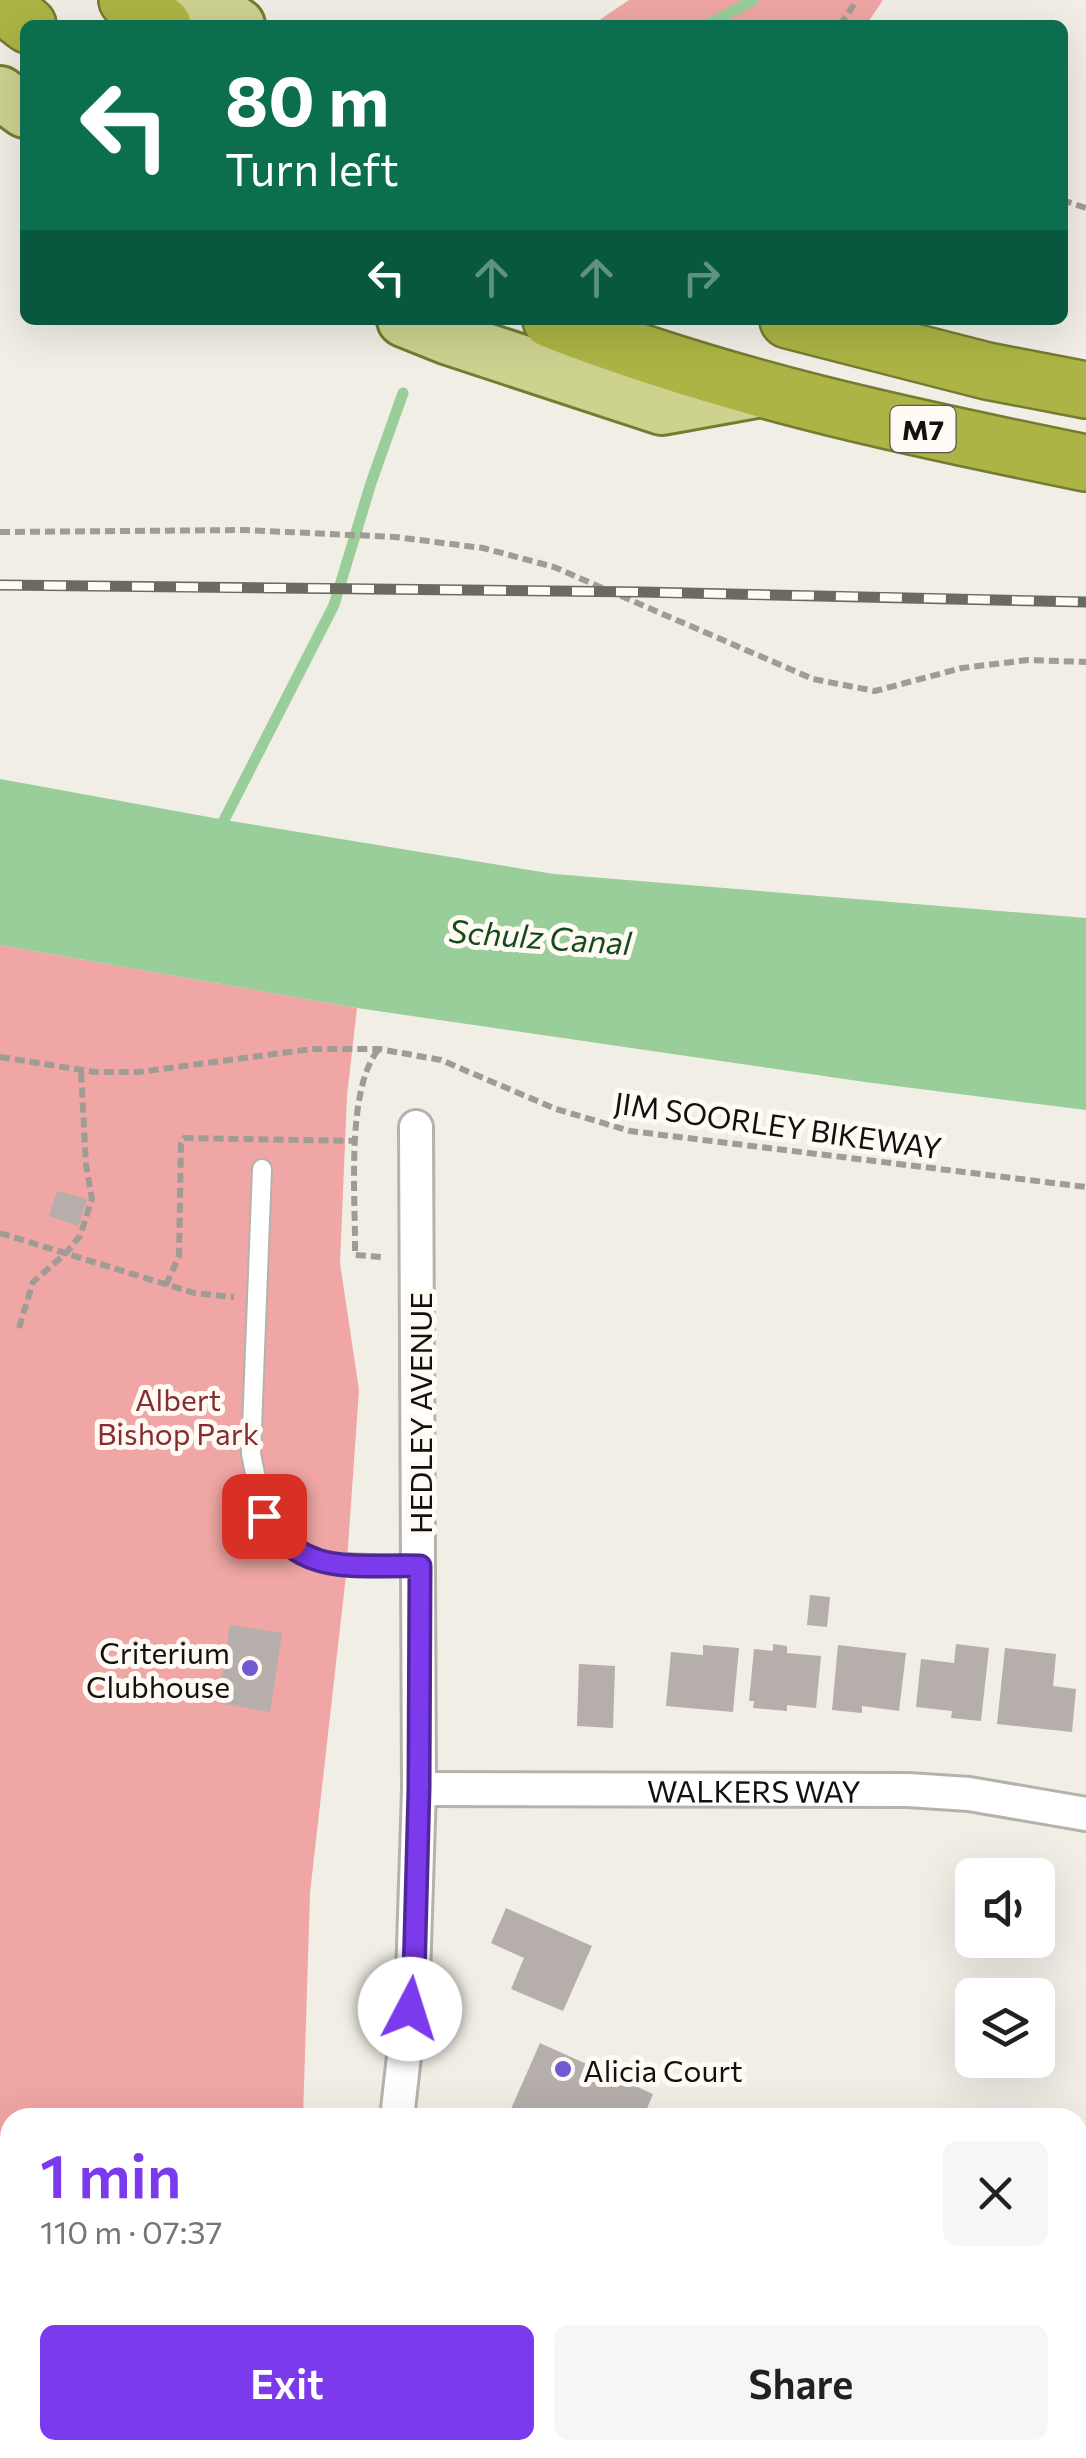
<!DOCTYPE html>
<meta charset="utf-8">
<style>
body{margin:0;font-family:Commissioner,sans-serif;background:#f6f6f6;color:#202124;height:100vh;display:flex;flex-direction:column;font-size:38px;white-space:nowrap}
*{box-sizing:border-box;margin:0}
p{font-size:32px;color:#757577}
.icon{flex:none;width:55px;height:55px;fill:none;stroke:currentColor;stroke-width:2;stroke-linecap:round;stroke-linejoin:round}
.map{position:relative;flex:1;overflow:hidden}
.sheet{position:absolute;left:0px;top:2108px;width:1088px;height:352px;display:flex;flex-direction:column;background:#fff;border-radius:30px 30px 0 0;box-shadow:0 10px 40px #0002}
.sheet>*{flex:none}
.hud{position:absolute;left:20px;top:20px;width:1048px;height:305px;border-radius:15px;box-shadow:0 10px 40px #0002;background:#0b6e4f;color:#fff;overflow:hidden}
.controls{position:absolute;left:955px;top:1858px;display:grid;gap:20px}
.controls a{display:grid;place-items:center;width:100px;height:100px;border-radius:15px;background:#fff;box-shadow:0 10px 40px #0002;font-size:50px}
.pin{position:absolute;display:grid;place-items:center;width:85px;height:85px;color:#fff;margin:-42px;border-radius:20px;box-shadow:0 5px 15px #0006}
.me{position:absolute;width:110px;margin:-55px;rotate:5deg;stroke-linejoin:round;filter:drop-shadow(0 0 8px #0008)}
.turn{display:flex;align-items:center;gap:35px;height:210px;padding:0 40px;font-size:45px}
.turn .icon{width:130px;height:130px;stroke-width:2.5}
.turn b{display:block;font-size:70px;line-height:85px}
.lanes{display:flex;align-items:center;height:95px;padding:0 40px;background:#0003;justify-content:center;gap:50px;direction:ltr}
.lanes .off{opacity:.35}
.round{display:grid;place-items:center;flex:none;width:105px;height:105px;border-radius:15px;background:#f6f6f6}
.overview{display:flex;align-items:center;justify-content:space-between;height:170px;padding:0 40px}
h1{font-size:60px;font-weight:600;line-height:75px;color:#7c3aed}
.button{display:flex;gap:20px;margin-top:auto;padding:20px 40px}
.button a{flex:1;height:115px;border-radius:15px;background:#7c3aed;color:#fff;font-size:40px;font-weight:600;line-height:115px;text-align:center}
.button a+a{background:#f6f6f6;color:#202124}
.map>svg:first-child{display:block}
.green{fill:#efa6a4}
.water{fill:#99cd99}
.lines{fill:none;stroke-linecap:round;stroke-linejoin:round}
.stream{stroke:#99cd99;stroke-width:11}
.building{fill:#b5aeaa}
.lane-casing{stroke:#b6b2ab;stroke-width:22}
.street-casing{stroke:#b6b2ab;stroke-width:38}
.primary-casing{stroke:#757b31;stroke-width:58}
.highway-casing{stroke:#757b31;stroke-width:60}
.path{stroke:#9f9c96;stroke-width:6;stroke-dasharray:10 5;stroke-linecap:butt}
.lane{stroke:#fff;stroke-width:18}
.street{stroke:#fff;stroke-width:32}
.primary{stroke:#cdd28f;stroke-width:52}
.highway{stroke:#abb444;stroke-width:55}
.rail-casing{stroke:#6b6964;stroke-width:11}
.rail{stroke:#fffbf4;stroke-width:8;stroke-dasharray:22;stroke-linecap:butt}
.route-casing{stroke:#51269a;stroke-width:25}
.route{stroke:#7c3aed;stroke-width:18}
.poi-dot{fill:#7059d3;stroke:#fffbf4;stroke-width:4}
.labels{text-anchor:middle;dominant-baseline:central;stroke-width:10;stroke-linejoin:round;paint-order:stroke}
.shield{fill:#fffbf4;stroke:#595753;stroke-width:2.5}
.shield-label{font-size:28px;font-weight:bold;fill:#12110e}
.street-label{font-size:30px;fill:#12110e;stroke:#fffbf4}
.park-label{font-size:30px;fill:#862d32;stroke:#fffbf4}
.poi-label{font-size:30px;fill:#12110e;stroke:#fffbf4;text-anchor:end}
.water-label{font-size:32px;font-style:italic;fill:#154b19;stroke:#fffbf4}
</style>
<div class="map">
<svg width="1086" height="2458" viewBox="0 0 1086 2458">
<rect width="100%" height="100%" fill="#f1eee6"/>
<g class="green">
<polygon points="629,0 883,0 866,25 592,25"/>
<polygon points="0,945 357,1008 347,1096 340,1263 359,1390 346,1575 310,1893 303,2117 10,2118 10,2450 285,2450 285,2458 0,2458"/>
</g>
<polygon class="water" points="0,779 225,820 554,874 1086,918 1086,1110 865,1082 357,1008 0,945"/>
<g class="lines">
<g class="stream">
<polyline points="707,25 753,0"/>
<polyline points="219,830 334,605 371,483 403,393"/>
</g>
</g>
<g class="building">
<polygon points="57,1191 87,1199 78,1226 49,1216"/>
<polygon points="810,1595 830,1597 827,1627 807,1625"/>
<polygon points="230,1625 282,1633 270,1712 218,1703"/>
<polygon points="773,1644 787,1646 787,1653 821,1656 816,1708 787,1705 787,1711 753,1708 754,1701 749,1701 754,1649 773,1651"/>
<polygon points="956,1644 989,1648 981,1721 951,1718 952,1711 916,1707 921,1659 954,1663"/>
<polygon points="703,1645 739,1648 733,1712 666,1706 671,1652 703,1655"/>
<polygon points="838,1645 906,1653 899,1711 862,1706 862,1713 832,1710"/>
<polygon points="1005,1648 1056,1654 1053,1686 1076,1689 1072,1732 997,1724"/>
<polygon points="579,1664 615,1666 613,1728 577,1726"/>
<polygon points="506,1908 592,1946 563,2011 511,1989 524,1958 491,1943"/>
<polygon points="540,2043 653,2094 643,2118 507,2118"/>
</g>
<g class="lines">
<defs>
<g id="lane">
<polyline points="262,1169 251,1454 264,1516 285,1545 321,1562 420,1566"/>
<polyline points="0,2263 10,2272"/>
<polyline points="0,2395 10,2397"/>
<polyline points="261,2450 350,2458"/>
</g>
<g id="street">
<path id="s1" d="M419,1789L908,1790L969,1794L1086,1814"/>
<polyline points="397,2118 413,1977 419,1789 416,1127"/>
<polyline points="1078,2330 1086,2332"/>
<polyline points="367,2458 367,2450"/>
</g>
<g id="primary">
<polyline points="201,0 238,25"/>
<polyline points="0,93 25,111"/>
<polyline points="404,320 449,338 662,408 761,390"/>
</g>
<g id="highway">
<polyline points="127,0 163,25"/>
<polyline points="0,3 28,25"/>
<path d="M551,320C725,388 903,426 1086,463"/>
<polyline points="788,320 987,371 1086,390"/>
</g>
</defs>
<use href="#lane" class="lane-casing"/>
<use href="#street" class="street-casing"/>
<use href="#primary" class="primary-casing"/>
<use href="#highway" class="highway-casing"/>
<g class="path">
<polyline points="840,25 857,0"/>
<polyline points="1062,200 1086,208"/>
<polyline points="0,532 244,530 395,537 483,548 554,567 813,679 875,691 962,668 1028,660 1086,662"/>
<path d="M378,1050C345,1092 356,1201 355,1255L382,1257"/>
<polyline points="0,1057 95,1072 139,1072 312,1049 379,1049 441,1060 556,1109 630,1131 1086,1187"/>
<polyline points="0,1233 194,1293 234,1297"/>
<polyline points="166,1285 179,1256 181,1144 184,1138 357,1141"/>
<polyline points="19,1328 33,1282 66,1253 80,1236 92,1199 86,1165 81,1070"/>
<polyline points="903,2458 906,2450"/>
</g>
<use href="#lane" class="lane"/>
<use href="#street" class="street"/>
<use href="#primary" class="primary"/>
<use href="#highway" class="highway"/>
<defs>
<polyline id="rail" points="0,585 642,592 1086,602"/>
</defs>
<use href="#rail" class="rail-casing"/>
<use href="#rail" class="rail"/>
</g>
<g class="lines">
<defs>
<path id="route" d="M264,1516C302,1578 356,1564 420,1566L419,1788L414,1977L410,2009"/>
</defs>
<use href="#route" class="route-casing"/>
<use href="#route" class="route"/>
</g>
<g class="poi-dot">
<circle cx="250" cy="1668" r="10"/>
<circle cx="563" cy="2069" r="10"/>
</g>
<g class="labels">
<rect class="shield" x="890.5" y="406" width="65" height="46" rx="8"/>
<g class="shield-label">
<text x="923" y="429">M7</text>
</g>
<g class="street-label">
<text transform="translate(778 1124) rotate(8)">JIM SOORLEY BIKEWAY</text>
<text transform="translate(419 1413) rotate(-90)">HEDLEY AVENUE</text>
<text stroke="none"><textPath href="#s1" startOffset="335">WALKERS WAY</textPath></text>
</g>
<g class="park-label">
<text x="178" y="1398">Albert<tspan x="178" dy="34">Bishop Park</tspan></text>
</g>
<g class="poi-label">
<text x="230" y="1651">Criterium<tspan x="230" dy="34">Clubhouse</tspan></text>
<text x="583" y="2069" text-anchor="start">Alicia Court</text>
</g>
<g class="water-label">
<text transform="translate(540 936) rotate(4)">Schulz Canal</text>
</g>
</g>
</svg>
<div class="controls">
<a><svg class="icon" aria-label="sound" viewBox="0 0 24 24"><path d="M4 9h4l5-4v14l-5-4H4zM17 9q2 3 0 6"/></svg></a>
<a><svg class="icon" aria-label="layers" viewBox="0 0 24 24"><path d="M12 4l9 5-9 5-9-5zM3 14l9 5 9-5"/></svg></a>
</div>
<div class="pin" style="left:264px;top:1516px;background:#d93025"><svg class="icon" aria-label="arrive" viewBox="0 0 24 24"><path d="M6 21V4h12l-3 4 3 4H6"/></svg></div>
<svg class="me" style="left:410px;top:2009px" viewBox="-20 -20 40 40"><circle r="19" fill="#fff"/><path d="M0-13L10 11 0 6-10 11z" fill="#7c3aed"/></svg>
<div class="hud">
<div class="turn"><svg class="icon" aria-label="left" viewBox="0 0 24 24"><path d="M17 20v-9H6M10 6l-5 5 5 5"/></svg><div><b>80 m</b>Turn left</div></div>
<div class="lanes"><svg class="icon" aria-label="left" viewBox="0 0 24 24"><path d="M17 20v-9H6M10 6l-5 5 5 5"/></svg><svg class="icon off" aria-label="ahead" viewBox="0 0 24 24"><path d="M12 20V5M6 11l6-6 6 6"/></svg><svg class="icon off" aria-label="ahead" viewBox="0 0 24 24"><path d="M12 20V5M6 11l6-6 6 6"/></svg><svg class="icon off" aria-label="right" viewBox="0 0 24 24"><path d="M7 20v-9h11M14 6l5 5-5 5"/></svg></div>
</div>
<section class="sheet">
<div class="overview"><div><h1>1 min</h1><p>110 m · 07:37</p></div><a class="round"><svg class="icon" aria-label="close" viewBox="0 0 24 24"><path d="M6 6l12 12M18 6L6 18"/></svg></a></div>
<div class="button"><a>Exit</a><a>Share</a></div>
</section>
</div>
